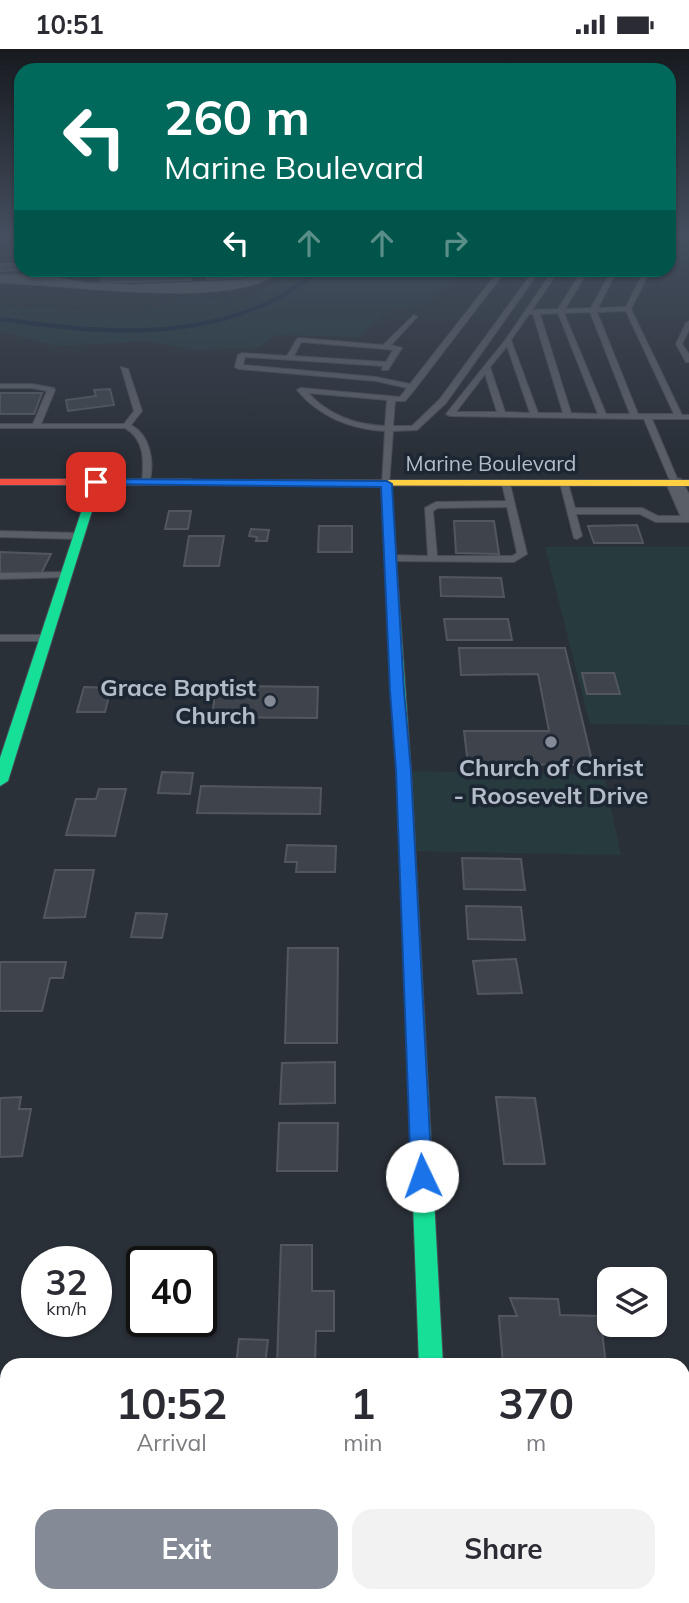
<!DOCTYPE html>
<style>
body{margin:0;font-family:Mulish,sans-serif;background:#f2f2f3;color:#2b2b33;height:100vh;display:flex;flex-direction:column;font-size:26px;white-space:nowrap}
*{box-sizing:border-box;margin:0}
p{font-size:23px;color:#7c7c81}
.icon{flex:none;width:38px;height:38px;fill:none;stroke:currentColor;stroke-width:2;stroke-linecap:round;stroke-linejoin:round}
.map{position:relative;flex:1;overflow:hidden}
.drawer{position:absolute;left:0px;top:1309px;width:690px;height:245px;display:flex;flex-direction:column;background:#fff;border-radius:21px 21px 0 0;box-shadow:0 2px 5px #0004}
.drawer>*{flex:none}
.banner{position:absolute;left:14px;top:14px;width:662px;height:214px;border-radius:21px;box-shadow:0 2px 5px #0004;background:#00695c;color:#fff;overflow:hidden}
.tools{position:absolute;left:597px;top:1218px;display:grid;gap:14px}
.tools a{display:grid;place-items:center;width:70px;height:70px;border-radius:14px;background:#fff;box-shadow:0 2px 5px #0004;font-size:35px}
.speed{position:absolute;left:21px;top:1197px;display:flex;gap:14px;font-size:35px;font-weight:700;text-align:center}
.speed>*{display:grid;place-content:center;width:91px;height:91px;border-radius:50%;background:#fff;box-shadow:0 2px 5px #0004;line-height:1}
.speed small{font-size:18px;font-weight:400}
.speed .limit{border:4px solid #111;border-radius:10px;background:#fff;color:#111}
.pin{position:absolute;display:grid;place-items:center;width:60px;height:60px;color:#fff;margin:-30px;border-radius:14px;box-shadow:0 4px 10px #0006}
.me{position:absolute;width:77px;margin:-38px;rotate:357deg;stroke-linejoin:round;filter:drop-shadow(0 0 5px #0008)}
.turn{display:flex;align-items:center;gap:24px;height:147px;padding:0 35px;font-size:32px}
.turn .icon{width:91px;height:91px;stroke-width:2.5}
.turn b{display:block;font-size:49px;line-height:60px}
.lanes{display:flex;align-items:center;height:66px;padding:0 35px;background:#0003;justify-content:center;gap:35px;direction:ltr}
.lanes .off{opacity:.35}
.eta{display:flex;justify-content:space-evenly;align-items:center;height:119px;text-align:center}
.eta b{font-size:42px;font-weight:700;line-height:49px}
.action{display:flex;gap:14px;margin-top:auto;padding:14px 35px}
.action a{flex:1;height:80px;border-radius:21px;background:#848b96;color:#fff;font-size:28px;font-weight:700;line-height:80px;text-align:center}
.action a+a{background:#f2f2f3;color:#2b2b33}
.status{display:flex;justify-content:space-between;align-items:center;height:49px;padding:0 35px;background:#fff;direction:ltr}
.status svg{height:19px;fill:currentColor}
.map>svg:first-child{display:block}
.green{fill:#273a3e}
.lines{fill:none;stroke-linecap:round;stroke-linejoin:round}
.stream{stroke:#19273c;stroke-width:4.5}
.building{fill:#3f444c;stroke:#52575f;stroke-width:2}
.lane-casing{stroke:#484c55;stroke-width:2}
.street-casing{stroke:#484c55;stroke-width:2}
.fast-casing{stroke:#484c55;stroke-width:2}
.slow-casing{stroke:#484c55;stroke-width:2}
.jam-casing{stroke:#484c55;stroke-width:2}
.lane{fill:#5a5e66;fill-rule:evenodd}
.street{fill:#5a5e66;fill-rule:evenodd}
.fast{fill:#16e098;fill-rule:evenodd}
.slow{fill:#ffcf43;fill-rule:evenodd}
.jam{fill:#f24e42;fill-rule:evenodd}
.route{fill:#1a73e8;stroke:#114b97;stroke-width:2}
.poi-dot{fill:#848b96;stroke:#1d2633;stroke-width:2.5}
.labels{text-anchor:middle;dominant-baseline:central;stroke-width:7;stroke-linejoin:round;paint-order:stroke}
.far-street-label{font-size:21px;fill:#b4bcc9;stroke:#1d2633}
.poi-label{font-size:24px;font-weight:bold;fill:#b4bcc9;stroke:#1d2633;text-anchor:end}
</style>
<div class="status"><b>10:51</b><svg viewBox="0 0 49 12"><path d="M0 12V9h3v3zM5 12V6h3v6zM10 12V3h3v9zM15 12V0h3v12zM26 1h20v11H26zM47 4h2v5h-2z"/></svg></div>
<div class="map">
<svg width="689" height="1554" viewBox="0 0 689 1554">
<rect width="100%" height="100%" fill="#2a3038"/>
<g class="green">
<polygon points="669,186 689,186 689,216 669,213"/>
<polygon points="299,220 464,221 425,257 391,260 358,288 275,286 260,298 194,301 148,292 57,297 0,282 0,254 11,259 140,263 188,249 240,253"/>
<polygon points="545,498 689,498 689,676 590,675"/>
<polygon points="404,722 604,726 621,806 406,802"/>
</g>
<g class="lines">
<path class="stream" d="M0,270C87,283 178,292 261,257C282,249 303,233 321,220"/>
</g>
<g class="building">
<polygon points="0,215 21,215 21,220 34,220 0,222"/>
<polygon points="238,220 257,222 244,223 245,229 207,230 207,223"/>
<polygon points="190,224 190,231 101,234 102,227"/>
<polygon points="110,340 114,356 68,362 66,351 96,347 94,341"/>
<polygon points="0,344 42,344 34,365 0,365"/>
<polygon points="169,462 191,462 188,480 165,480"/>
<polygon points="454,472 494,472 499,505 456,504"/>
<polygon points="637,476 643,494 594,494 588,477"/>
<polygon points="319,477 352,477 352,503 318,503"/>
<polygon points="251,480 269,481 267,492 256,492 257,488 249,487"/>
<polygon points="189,487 224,487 219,517 184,517"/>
<polygon points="0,503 51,505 40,527 0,526"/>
<polygon points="440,528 501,529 504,548 441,547"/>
<polygon points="444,570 508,570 512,591 447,591"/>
<polygon points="459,599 565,599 593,716 468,715 464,682 549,682 538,625 461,626"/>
<polygon points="582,624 614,624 620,645 587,645"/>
<polygon points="216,637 318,638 317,669 212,668"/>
<polygon points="84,638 111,639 105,663 77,663"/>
<polygon points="162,723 193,724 190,745 158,744"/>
<polygon points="201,737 321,739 320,765 197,764"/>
<polygon points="99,740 126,740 115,787 66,786 76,750 96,750"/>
<polygon points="287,796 336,797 335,823 296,823 297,813 285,813"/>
<polygon points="462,809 521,810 525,841 464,840"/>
<polygon points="55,821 94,821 85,868 44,869"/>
<polygon points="466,857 521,858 525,891 468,890"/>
<polygon points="136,864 167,865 162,889 131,888"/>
<polygon points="288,899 338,899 337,994 285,994"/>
<polygon points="516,910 522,944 478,945 473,912"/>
<polygon points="0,913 66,913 63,929 50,929 42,962 0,962"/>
<polygon points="335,1013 335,1054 280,1055 282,1014"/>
<polygon points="21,1048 19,1060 31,1060 22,1107 0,1108 0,1049"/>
<polygon points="496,1048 535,1049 545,1115 504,1115"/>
<polygon points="279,1074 338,1074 337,1122 277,1122"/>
<polygon points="281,1196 312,1196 312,1242 334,1242 334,1282 316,1282 315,1316 277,1316"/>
<polygon points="510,1249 558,1250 560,1266 600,1267 606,1315 503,1316 499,1267 517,1267"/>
<polygon points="239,1290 268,1291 265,1316 236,1316"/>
<polygon points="205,1547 354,1547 354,1554 204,1554"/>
<polygon points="584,1547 641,1547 642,1554 584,1554"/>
</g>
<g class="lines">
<defs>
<g id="lane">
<polygon points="59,220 66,220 55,233 51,233"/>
<path d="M500,220H507L415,340L405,352H395L393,377H412L440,350L535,220H541L446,354L417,381L393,382L389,437L382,435L385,382C350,380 320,368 297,341L301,339L400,348L407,339L376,332L239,320L235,318L238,306L242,304L287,307L297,290L299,289L383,296L414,266L417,268L416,269L391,296L402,299L388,321H382L383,317L245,308L243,316L376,328L410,335ZM301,293L385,300L393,301L386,313L294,307ZM308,344L387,351L385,377C355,376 329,366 308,344Z"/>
<path d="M554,220H560L532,261L558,260L583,220H589L565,260L591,259L612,220H618L598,259L626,258L645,220H651L631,260L682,366H689V370H652L679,434L678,436L671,434L644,370L450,367L446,365L506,290ZM626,262L674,365H638L597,263ZM590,263L630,365H606L564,264ZM558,264L598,365L571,364L540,265ZM529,265H533L563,364H538L511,291ZM507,297L530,364L505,363L490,318ZM485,325L497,363H456Z"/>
<polygon points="689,272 689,281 682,295 689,305 689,313 686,313 676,295 686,274"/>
<path d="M121,318L128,320L142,362L131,376C151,387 155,414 149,435L142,433C144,413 145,390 125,379H0V375H33L47,342L32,339H0V335H32L54,339L55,341L41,375H124L134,362Z"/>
<polygon points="564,431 568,434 575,459 642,459 658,467 689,467 689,473 656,473 640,465 576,465 582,487 577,490 574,489 560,434"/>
<path d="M506,432L510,435L527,505L514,513L390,512L385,509L390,506L428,507L425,459L436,453L506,452L502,435ZM507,458L517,504L512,507H437L433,462L438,459Z"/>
<polygon points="0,482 78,484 83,487 78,490 0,488"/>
<polygon points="66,523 71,526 69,528 0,530 0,524"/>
<polygon points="0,586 46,586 51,589 46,592 0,592"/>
</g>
<g id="street">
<path d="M267,220H281C243,264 58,234 0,234V226H41L87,234L131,236L244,231Z"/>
<polygon points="675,429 681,430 689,445 689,472 680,466 666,434"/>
<rect x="682" y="1388" width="7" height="42"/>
<rect x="0" y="1391" width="7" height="42"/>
<rect x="420" y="1547" width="44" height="7"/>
</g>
<g id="fast">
<polygon points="96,430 101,433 8,732 0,737 0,709 91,433"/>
<polygon points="386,432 391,435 411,722 443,1316 419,1316 397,722 381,435"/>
</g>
<polygon id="slow" points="187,431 689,431 689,437 191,436 186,433"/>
<polygon id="jam" points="0,430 191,430 196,433 191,436 0,436"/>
</defs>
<use href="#lane" class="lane-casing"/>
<use href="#street" class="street-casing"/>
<use href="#fast" class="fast-casing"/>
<use href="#slow" class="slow-casing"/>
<use href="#jam" class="jam-casing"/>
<use href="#lane" class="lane"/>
<use href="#street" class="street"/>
<use href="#fast" class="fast"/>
<use href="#slow" class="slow"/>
<use href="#jam" class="jam"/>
</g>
<linearGradient id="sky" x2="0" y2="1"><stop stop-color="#171a1f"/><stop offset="0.46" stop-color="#444e5e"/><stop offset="1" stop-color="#444e5e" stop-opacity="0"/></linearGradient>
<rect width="689" height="404" fill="url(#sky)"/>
<polygon class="route" points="96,430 387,432 392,435 404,642 411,722 432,1127 429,1134 422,1137 415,1134 411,1127 396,722 390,642 381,438 92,435 90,433"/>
<g class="poi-dot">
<circle cx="270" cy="652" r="7"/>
<circle cx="551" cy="693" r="7"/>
</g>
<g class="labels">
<g class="far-street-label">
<text x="491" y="414">Marine Boulevard</text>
</g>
<g class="poi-label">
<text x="256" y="638">Grace Baptist<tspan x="256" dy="28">Church</tspan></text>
<text x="551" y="718" text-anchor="middle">Church of Christ<tspan x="551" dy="28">- Roosevelt Drive</tspan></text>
</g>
</g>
</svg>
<div class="tools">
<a><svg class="icon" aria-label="layers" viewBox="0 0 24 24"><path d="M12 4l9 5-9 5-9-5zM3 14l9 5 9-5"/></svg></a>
</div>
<div class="speed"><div>32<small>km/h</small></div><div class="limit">40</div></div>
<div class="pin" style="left:96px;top:433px;background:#d93025"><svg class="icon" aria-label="arrive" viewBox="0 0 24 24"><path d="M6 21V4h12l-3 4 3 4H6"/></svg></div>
<svg class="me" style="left:422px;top:1127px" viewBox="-20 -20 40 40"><circle r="19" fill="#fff"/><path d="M0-13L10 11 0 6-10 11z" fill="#1a73e8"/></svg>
<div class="banner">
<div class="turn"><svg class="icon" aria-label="left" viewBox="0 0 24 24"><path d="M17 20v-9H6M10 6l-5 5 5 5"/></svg><div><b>260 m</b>Marine Boulevard</div></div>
<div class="lanes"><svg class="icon" aria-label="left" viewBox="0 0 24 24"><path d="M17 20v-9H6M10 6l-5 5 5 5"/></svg><svg class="icon off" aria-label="ahead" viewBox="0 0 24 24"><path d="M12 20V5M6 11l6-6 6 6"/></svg><svg class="icon off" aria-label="ahead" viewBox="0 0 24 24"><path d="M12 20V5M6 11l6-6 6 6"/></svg><svg class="icon off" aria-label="right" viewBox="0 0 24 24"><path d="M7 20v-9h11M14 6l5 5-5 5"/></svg></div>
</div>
<section class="drawer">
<div class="eta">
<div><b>10:52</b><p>Arrival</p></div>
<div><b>1</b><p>min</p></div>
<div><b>370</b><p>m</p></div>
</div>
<div class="action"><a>Exit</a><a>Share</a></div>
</section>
</div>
